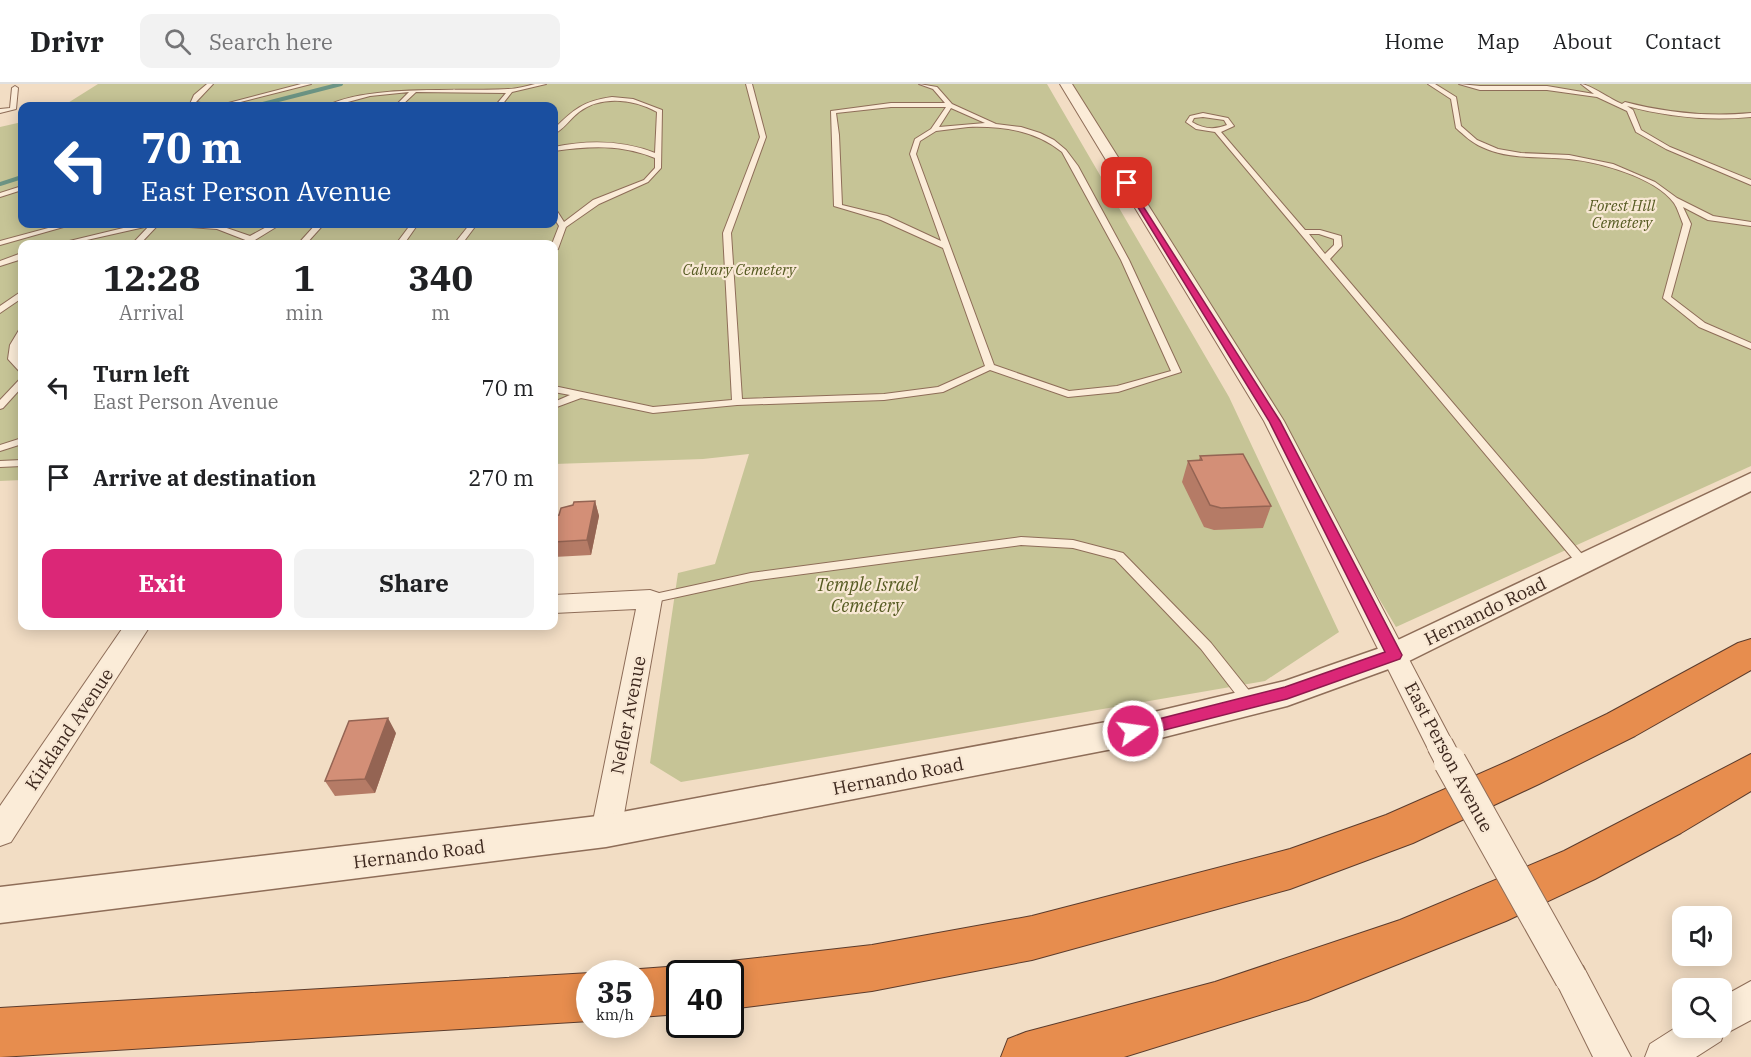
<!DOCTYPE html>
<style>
body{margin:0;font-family:"IBM Plex Serif",serif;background:#f2f2f2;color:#202124;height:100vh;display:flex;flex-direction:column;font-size:22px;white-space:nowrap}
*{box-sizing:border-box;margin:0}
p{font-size:20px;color:#757577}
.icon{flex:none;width:33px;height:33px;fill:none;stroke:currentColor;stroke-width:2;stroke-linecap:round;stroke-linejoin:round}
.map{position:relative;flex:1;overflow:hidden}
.details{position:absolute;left:18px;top:156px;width:540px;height:390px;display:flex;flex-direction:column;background:#fff;border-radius:12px;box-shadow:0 3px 15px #0003}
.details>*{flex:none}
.banner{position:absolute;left:18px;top:18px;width:540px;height:126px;border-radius:12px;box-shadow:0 3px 15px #0003;background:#1a4fa0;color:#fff;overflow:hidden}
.tools{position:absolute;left:1672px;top:822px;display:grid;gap:12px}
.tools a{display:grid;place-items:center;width:60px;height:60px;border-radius:12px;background:#fff;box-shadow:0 3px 15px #0003;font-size:30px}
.speed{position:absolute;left:576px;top:876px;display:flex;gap:12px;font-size:30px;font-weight:700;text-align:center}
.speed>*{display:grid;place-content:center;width:78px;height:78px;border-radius:50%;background:#fff;box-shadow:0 3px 15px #0003;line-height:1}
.speed small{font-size:15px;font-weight:400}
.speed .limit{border:3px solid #111;border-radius:9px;background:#fff;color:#111}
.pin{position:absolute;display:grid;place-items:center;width:51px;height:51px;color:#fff;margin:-26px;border-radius:12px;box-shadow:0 3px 9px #0006}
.me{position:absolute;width:66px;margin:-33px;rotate:76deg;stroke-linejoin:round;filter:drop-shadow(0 0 4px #0008)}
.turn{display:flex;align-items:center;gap:21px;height:126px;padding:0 24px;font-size:27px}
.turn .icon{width:78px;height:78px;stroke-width:2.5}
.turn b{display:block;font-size:42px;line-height:51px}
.eta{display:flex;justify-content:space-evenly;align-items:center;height:102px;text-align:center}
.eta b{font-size:36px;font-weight:700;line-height:42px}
.button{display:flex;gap:12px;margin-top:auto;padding:12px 24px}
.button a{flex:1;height:69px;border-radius:12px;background:#db2777;color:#fff;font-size:24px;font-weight:700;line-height:69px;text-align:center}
.button a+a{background:#f2f2f2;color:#202124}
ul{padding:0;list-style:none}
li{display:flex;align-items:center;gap:18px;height:90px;padding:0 24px}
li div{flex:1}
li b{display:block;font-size:22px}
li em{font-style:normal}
header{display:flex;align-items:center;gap:36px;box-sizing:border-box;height:84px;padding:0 30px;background:#fff;border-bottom:2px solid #e0e0e0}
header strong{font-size:28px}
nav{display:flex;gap:33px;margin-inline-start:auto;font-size:21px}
.search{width:420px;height:54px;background:#f2f2f2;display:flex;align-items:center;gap:15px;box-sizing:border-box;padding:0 21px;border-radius:12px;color:#757577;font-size:22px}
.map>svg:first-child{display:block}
.cemetery{fill:#c6c496}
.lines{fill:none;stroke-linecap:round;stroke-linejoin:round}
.stream{stroke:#6c9484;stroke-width:4}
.service-casing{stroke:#8e6d58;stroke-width:2}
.minor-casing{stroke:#8e6d58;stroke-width:2}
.tertiary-casing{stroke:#8e6d58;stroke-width:3}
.motorway-casing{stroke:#5c3c2d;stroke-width:2}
.service{fill:#fbecd8;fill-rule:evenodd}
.minor{fill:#fbecd8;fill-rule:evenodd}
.tertiary{fill:#fbecd8;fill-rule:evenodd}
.motorway{fill:#e78d4e;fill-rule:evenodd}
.minor-bridge-far1-casing{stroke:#8e6d58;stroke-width:28;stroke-linecap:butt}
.minor-bridge-casing{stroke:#8e6d58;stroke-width:34;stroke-linecap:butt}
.minor-bridge-far1{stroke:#fbecd8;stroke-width:26}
.minor-bridge{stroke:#fbecd8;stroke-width:32}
.wall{fill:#b57b66}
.shaded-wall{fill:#946453}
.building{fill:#d38f77;stroke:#946453;stroke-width:1.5}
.route{fill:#db2777;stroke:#8e194d;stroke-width:1.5}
.labels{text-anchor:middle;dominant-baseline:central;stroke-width:4.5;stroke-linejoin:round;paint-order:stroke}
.far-park-label{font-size:15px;font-style:italic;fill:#565b22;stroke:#f8e8d4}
.park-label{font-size:18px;font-style:italic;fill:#565b22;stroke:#f8e8d4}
.street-label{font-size:18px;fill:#3d281e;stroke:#f8e8d4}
</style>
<header>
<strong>Drivr</strong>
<div class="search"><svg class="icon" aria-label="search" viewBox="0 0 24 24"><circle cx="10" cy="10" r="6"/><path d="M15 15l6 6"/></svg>Search here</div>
<nav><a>Home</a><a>Map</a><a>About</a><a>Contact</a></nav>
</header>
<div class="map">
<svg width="1751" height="973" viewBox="0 0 1751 973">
<rect width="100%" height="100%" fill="#f2ddc4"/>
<g class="cemetery">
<polygon points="98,0 1047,0 1229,313 1339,548 1265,597 681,698 650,679 678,489 715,480 749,370 703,375 554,380 554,160 22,160 22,396 0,397 0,43 22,38 22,140 554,140 554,22 63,22"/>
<polygon points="1071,0 1751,0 1751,382 1396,543"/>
</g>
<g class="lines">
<g class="stream">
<polyline points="255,22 341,0"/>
<polyline points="0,100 22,93"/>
</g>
<defs>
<g id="service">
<polygon points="207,0 213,0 196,18 210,21 211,22 190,20 194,11"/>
<polygon points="301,0 311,0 225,22 217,22"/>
<path d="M535,0H546L512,8L501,22H495L506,9L416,8L401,22H395L409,8L370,12L333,22H326C370,0 457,8 508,5C517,5 526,2 535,0Z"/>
<path d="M746,0H752L766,53L731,149L742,315L884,310L938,303L985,282L943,164L881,136L834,122L831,27L891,19H945L933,5L919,0L937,3L952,20L996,40L1021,43L1040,49L1054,56L1066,66L1078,82L1129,176L1181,288L1118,308L1068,313L990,286L943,308L884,316L737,321L653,329L581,314L554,324V318L570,311L554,308V302L653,323L732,316L723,149L760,53ZM891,23H946L931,45L915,55L910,70L941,157L887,132L842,121L839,51L836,29ZM951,24L985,39L939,43ZM968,43C1003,42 1034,46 1062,68L1121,176L1171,287L1117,302L1069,307L994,281L916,70L920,57L936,47Z"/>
<path d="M1428,0H1435L1456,13L1461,42L1477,56L1498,65L1521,69L1569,71L1613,80L1655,98L1677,114L1713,132L1751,138V142L1708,136L1683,123L1691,140L1671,213L1705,239L1751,259V265L1699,243L1663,214L1683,140C1680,133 1678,125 1674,119C1655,93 1599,78 1569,75C1540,72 1509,76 1482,63C1472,59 1464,51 1456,44L1451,15Z"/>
<path d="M1459,0L1480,2H1547L1594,10L1581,0C1589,0 1612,16 1622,20L1625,18C1667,29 1708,33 1751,29V33C1709,37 1668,33 1627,22L1633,26L1641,46L1670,63L1751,96V101L1666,65L1636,48L1627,27L1597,13L1547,6H1480Z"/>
<polygon points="15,2 18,4 16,25 0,29 0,25 10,24 12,4"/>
<path d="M612,13L633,15L662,26L661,84L648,98L599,120L566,143L558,165L554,167V160H552L559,142L554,134V127H557L564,138L593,116L644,96L655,84V74C620,60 590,62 554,67V63C588,56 622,56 655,69L657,28C634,15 601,11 579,28C570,35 563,46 554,50V45C573,26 583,17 612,13Z"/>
<path d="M1203,29L1228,34L1234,42L1221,48L1305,146H1320L1341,152L1342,162L1330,175L1587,476L1589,479L1587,482H1579L1215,48L1196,45L1186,38L1190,32ZM1203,33L1224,36L1227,41C1215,46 1203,45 1192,38L1194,34ZM1309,150H1319L1334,155V161L1325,170Z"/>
<polygon points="22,102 22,106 0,113 0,109"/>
<polygon points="63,140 74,140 0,161 0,157"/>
<polygon points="140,140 159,140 140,160 132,160 149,142 69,160 57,160"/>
<polygon points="172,140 218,141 250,152 272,140 281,140 255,156 258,160 250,160 248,157 217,145 176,142"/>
<polygon points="316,140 324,140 306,160 298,160"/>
<polygon points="411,140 418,140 404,160 396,160"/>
<polygon points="470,140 477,140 462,160 454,160"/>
<polygon points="19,170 22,170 22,175 0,182 0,177"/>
<polygon points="19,209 22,209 22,214 0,229 0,222"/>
<path d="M22,245C23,255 19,264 18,275L22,280V288L19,287L8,275L10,261L19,246Z"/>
<polygon points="22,295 22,303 3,324 0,325 0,316 19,296"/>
<polygon points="22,354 22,360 0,367 0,361"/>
<polygon points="22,376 22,382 0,383 0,377"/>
<polygon points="1021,453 1073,456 1123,469 1211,559 1255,614 1257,618 1255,622 1250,623 1245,622 1201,565 1115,475 1073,464 1021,461 751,497 650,519 644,515 650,511 751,489"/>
</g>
<g id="minor">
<polygon points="1060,0 1072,0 1284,337 1454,661 1450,669 1440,673 1430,669 1264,337"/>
<polygon points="650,506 659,509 662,515 621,747 617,757 606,761 595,757 591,747 636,525 554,529 554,511"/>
<polygon points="124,542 150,542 11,758 0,762 0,722"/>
<polygon points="1571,877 1583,882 1631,973 1593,973 1554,894 1559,882"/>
<polygon points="1751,897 1751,936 1723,951 1721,957 1696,973 1645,973 1650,960 1683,939 1683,944 1722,944 1722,913"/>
</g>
<polygon id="tertiary" points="1751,389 1751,407 1405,579 1287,622 1133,661 606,763 0,839 0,803 606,731 1133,633 1285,597 1383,563"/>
<g id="motorway">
<polygon points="1751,555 1751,586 1635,652 1539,700 1413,759 1290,805 1032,876 872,907 730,925 730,890 711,890 713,884 730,877 872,861 1032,832 1290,765 1386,731 1511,676 1607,630 1738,559"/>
<polygon points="1751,670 1751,707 1681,749 1595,795 1506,837 1308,916 1124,973 1001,973 1008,955 1026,948 1215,898 1400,836 1564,767"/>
<polygon points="680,882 697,890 680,890 680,930 640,933 640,890 629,890 640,885"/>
<polygon points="590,889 590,937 0,973 0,924"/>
</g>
</defs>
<use href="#service" class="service-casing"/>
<use href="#minor" class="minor-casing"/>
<use href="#tertiary" class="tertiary-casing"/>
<use href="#motorway" class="motorway-casing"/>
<use href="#service" class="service"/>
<use href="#minor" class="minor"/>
<use href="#tertiary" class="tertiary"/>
<use href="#motorway" class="motorway"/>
<defs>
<polyline id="minor-bridge-far1" points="1440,661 1450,680"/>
<polyline id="minor-bridge" points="1450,678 1571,894"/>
</defs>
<use href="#minor-bridge-far1" class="minor-bridge-far1-casing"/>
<use href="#minor-bridge" class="minor-bridge-casing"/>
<use href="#minor-bridge-far1" class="minor-bridge-far1"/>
<use href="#minor-bridge" class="minor-bridge"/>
</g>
<g class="wall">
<polygon points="1200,372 1271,422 1263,444 1214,446 1204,443 1182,398 1188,377 1199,376"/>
<polygon points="595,417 599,432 591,471 554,473 554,432 559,431"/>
<polygon points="396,649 375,709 335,712 325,697"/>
</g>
<g class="shaded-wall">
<polygon points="595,417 599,432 591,471 587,456"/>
<polygon points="388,634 396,649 375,709 365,695"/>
</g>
<g class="building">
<polygon points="1243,370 1271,422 1221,424 1210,421 1188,377 1202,376 1200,372"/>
<polygon points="595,417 587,456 554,458 554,432 559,431 561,424 573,421 574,418"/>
<polygon points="388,634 365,695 325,697 349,637"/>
</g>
<polygon class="route" points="1127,97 1280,337 1402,571 1400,575 1287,615 1133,654 1125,647 1127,643 1285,603 1385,568 1269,337 1123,99"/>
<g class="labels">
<g class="far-park-label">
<text x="1622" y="121">Forest Hill<tspan x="1622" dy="17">Cemetery</tspan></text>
<text x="739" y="185">Calvary Cemetery</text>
</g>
<g class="park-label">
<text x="867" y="500">Temple Israel<tspan x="867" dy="21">Cemetery</tspan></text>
</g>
<g class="street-label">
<text transform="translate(1485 527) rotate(-26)">Hernando Road</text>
<text transform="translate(628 631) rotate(-79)">Nefler Avenue</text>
<text transform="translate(69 645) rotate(-56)">Kirkland Avenue</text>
<text transform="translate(1449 673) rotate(62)">East Person Avenue</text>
<text transform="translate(898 692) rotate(-11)">Hernando Road</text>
<text transform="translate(419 770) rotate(-7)">Hernando Road</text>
</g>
</g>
</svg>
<div class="tools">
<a><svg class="icon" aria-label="sound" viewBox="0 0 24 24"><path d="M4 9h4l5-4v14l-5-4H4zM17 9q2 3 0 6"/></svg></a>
<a><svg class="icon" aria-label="search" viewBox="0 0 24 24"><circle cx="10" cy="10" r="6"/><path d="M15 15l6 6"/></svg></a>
</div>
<div class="speed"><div>35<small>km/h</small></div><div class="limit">40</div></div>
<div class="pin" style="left:1127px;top:99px;background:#d93025"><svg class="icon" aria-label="arrive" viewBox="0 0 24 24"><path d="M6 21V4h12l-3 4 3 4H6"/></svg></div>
<svg class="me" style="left:1133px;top:647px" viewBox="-20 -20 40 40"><circle r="17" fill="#db2777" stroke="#fff" stroke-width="3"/><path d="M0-11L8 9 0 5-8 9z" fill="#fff"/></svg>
<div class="banner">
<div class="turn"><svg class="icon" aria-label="left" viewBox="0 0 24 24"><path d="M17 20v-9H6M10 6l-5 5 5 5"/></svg><div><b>70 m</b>East Person Avenue</div></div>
</div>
<section class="details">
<div class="eta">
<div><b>12:28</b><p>Arrival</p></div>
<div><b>1</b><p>min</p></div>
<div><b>340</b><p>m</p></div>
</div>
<ul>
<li><svg class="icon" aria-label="left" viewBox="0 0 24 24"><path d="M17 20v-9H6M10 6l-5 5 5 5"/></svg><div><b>Turn left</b><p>East Person Avenue</p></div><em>70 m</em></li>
<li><svg class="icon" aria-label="arrive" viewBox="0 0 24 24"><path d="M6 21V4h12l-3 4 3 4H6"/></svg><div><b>Arrive at destination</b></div><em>270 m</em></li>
</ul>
<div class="button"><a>Exit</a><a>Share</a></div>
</section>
</div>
